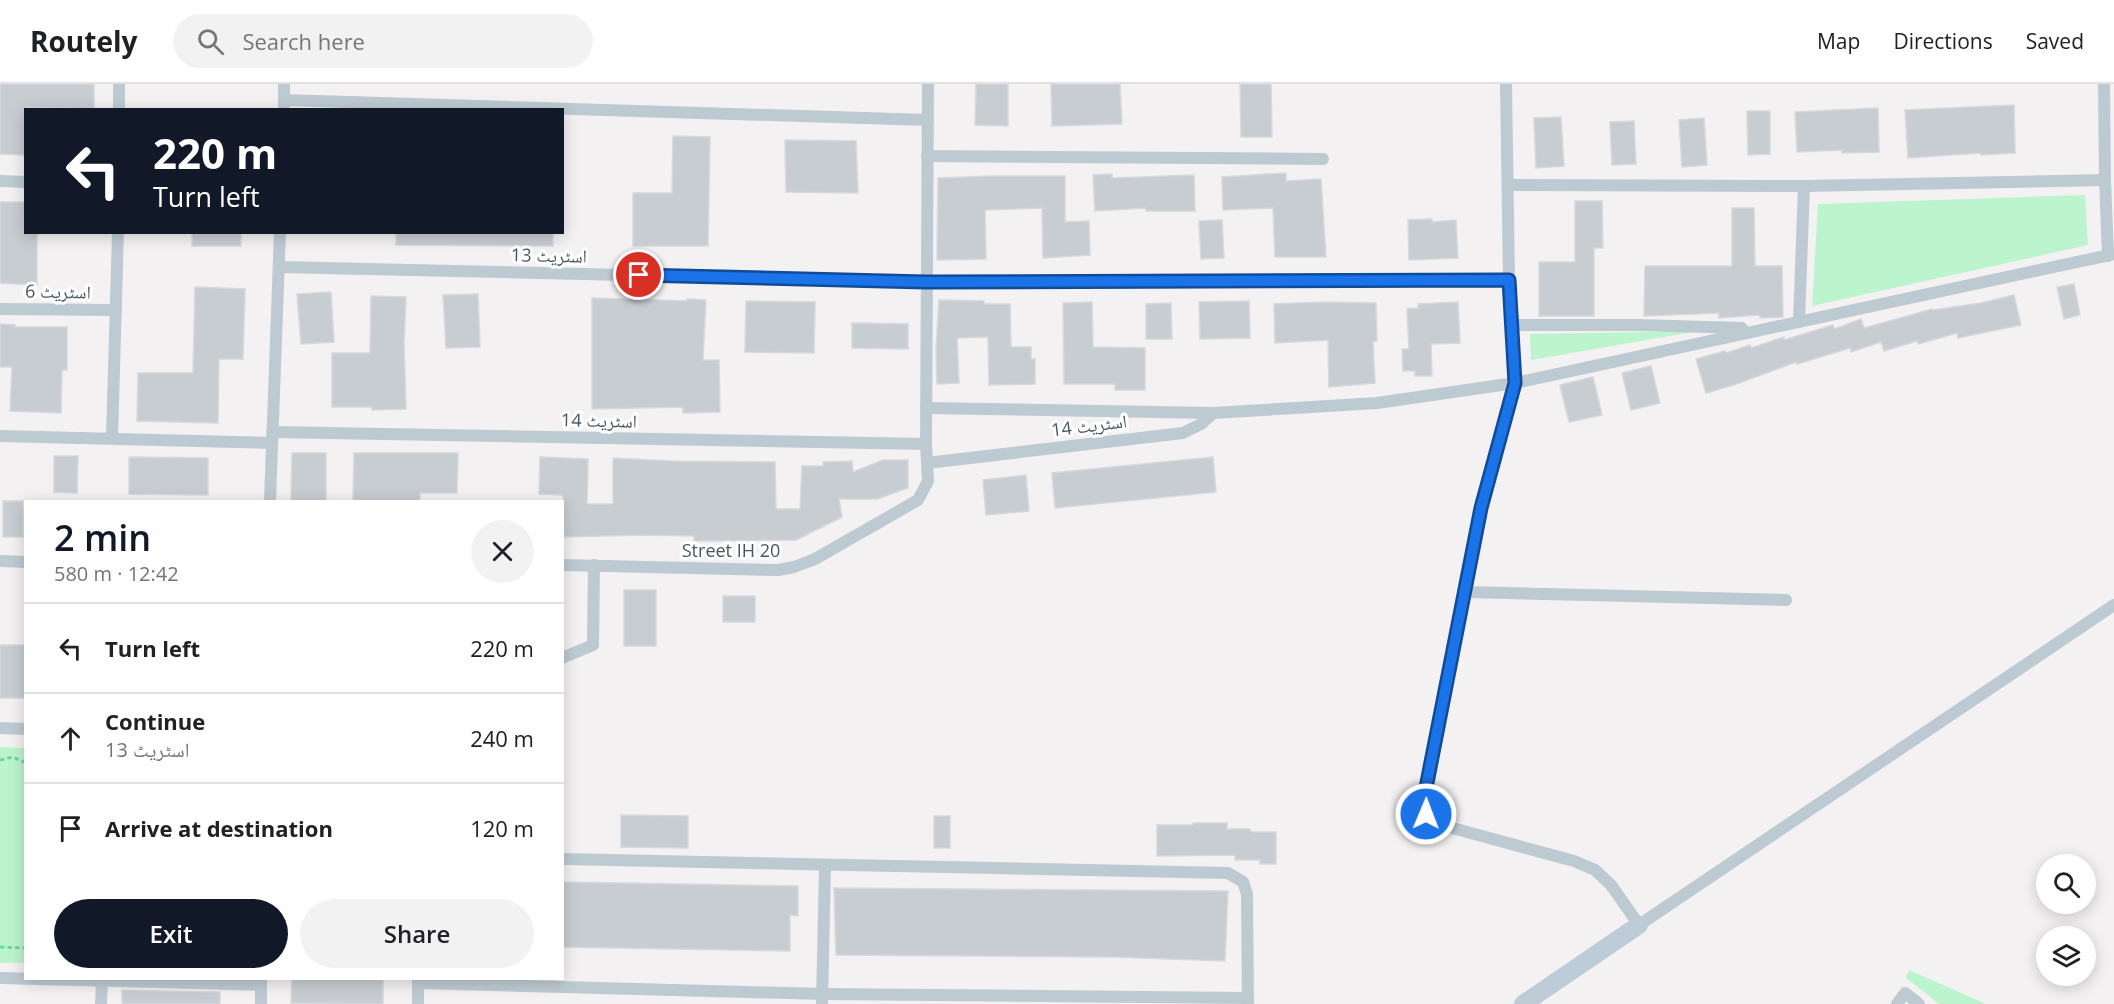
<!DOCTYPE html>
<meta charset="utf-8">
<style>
body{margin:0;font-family:"Open Sans","Noto Naskh Arabic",sans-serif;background:#f2f2f2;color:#202124;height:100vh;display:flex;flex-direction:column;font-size:22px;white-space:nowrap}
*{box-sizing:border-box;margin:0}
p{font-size:20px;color:#757577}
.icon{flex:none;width:33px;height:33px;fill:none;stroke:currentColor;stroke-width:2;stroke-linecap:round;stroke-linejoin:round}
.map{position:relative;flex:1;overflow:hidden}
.sheet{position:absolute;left:24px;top:416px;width:540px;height:480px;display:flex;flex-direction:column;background:#fff;border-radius:0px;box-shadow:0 3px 15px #0003}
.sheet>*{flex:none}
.guide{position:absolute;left:24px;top:24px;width:540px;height:126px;border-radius:0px;box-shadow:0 3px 15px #0003;background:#111827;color:#fff;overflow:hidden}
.buttons{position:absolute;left:2036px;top:770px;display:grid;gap:12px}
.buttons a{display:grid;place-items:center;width:60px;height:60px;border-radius:50%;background:#fff;box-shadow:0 3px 15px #0003;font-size:30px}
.pin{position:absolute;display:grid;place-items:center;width:51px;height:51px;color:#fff;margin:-26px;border:3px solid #fff;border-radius:50%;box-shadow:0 2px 6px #0007}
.me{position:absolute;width:66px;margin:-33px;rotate:1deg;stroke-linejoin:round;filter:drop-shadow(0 0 4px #0008)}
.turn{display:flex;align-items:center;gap:21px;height:126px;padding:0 30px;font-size:27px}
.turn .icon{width:78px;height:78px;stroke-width:2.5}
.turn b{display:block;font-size:42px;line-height:51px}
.round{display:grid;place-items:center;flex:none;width:63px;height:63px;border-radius:32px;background:#f2f2f2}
.headline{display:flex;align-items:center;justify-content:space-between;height:102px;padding:0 30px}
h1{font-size:36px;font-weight:600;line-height:45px;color:#111827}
.action{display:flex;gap:12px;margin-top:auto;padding:12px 30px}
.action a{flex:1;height:69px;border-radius:36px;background:#111827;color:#fff;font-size:24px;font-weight:600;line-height:69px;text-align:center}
.action a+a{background:#f2f2f2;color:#202124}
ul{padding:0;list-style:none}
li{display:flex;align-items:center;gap:18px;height:90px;padding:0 30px;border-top:2px solid #e0e0e0}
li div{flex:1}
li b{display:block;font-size:22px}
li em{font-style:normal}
header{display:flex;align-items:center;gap:36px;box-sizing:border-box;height:84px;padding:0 30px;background:#fff;border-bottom:2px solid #e0e0e0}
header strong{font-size:28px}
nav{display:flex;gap:33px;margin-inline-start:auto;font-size:21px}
.search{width:420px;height:54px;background:#f2f2f2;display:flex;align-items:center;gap:15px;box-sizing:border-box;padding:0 21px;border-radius:33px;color:#757577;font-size:22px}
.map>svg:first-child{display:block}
.green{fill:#bcf5cd}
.building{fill:#c8cdd2;stroke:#d5d8dd;stroke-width:1.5}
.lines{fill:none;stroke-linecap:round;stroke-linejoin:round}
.path{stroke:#70d89c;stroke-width:3;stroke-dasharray:4.5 3;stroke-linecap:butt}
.street{stroke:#becad2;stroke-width:12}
.secondary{stroke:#bdccd7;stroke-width:18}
.route-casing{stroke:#114b97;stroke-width:15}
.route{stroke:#1a73e8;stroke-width:10}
.labels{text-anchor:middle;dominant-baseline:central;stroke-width:6;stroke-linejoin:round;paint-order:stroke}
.street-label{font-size:18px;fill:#475762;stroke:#fff}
</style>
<header>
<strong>Routely</strong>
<div class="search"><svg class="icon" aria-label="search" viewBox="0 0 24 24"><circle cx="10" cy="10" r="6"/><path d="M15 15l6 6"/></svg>Search here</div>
<nav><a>Map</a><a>Directions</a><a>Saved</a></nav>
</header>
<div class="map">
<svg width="2114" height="920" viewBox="0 0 2114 920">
<rect width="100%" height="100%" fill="#f4f1f2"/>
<g class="green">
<polygon points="2085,111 2088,161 1812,222 1818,120"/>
<polygon points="1699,247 1531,276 1530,250"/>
<polygon points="0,663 25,664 25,879 0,879"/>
<polygon points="1909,886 1986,920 1939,920 1906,894"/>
</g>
<g class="building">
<polygon points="0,0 94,0 94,25 26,23 26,71 0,70"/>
<polygon points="976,0 1008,0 1008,42 975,41"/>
<polygon points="1051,0 1120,0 1122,40 1052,42"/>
<polygon points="1240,0 1271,0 1272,53 1241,53"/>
<polygon points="2014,21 2015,69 1981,71 1981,69 1908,74 1905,26"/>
<polygon points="1878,24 1879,68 1842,69 1842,66 1797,68 1795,28"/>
<polygon points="1747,27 1770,27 1770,70 1748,71"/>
<polygon points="1561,33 1564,82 1536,84 1534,34"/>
<polygon points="1704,34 1707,81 1682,83 1679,36"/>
<polygon points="1634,37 1636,80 1612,81 1610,38"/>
<polygon points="673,52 710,53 708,162 633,162 633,109 672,109"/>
<polygon points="785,56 856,57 858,109 786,108"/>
<polygon points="1286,89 1286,97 1321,95 1326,173 1275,173 1273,124 1223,126 1222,93"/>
<polygon points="1112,90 1112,94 1194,91 1195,127 1146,127 1146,124 1095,127 1093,91"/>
<polygon points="990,92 1065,92 1065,138 1089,137 1090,171 1043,174 1042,124 1012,125 985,126 986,175 937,176 938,94"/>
<polygon points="1575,117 1602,117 1603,164 1594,164 1594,232 1539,232 1539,178 1575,178"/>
<polygon points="0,118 26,118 26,148 37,148 37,201 0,199"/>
<polygon points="1732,124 1754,124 1755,182 1782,182 1783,233 1760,234 1760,231 1719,234 1719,229 1644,232 1645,182 1732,182"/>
<polygon points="1432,135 1432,138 1456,136 1458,174 1409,176 1408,136"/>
<polygon points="1222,136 1224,174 1201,175 1199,137"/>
<rect x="192" y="148" width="49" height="14"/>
<polygon points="396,148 553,148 553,162 396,161"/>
<polygon points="2074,200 2080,231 2064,235 2057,203"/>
<polygon points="195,203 245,205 243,275 219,275 218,339 137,337 138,289 193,289"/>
<polygon points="331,208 334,258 301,260 297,210"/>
<polygon points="478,210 480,263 446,264 443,211"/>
<polygon points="2014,211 2021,241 1958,254 1957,249 1918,260 1917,257 1884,267 1881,258 1851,268 1850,264 1797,280 1796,278 1734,301 1706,309 1696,275 1725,267 1726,269 1750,261 1751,264 1784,253 1784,256 1833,241 1834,245 1861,235 1864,244 1932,225 1933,226 1981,219"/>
<polygon points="371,212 406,213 404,259 406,325 372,326 372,323 332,323 332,269 370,269"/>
<polygon points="592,214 687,217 687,215 706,216 703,276 719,276 720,328 683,329 683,323 592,325"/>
<polygon points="939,216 984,217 984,220 1010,220 1011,263 1031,263 1031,275 1035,275 1035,300 989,301 988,253 957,254 959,299 937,300 936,266"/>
<polygon points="746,217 815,218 814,269 745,268"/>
<polygon points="1249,217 1250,254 1200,255 1199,218"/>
<polygon points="1092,218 1093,263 1145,264 1145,306 1115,306 1115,300 1064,300 1063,219"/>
<polygon points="1326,218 1376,219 1377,257 1373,258 1375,299 1329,303 1328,256 1275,259 1274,220"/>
<polygon points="1458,218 1460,259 1431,260 1432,292 1415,292 1415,287 1403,287 1402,265 1409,265 1407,225 1418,224 1418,220"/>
<polygon points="1171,219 1172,255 1146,255 1146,220"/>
<polygon points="852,239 908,240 908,265 852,264"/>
<polygon points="0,240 15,241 15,243 67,243 67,286 62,286 61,329 10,327 12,283 0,283"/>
<polygon points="1651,282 1660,319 1631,326 1622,289"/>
<polygon points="1593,293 1602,331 1569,338 1560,301"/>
<polygon points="292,369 326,369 326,417 291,417"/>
<polygon points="354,369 458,369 457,409 420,409 420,417 353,417"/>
<polygon points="54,372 78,372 77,409 54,408"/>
<polygon points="129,373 208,374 208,411 129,410"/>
<polygon points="540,373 588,375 587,420 613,420 613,374 671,377 775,378 776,425 800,425 802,382 823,382 823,378 852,377 853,388 883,376 908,376 908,404 877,415 839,415 842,433 796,456 694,457 694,452 643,451 564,453 563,411 539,410"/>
<polygon points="1213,373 1216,408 1055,424 1052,389"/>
<polygon points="1026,391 1029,427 986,431 983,396"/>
<rect x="3" y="417" width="20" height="36"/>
<rect x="624" y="506" width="32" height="56"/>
<rect x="723" y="512" width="32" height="26"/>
<rect x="0" y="561" width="26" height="53"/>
<polygon points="621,731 688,732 688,764 621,763"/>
<rect x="934" y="732" width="16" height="32"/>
<polygon points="1193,739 1227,739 1227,745 1250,745 1251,748 1276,748 1276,780 1260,780 1260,776 1235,776 1235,771 1157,772 1157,741 1193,741"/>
<polygon points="562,798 798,802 798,832 790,831 790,867 562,863"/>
<polygon points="834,804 1228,807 1225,877 1113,873 836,871"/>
<polygon points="292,894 383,894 383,920 291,919"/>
<polygon points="122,906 220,908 220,920 122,920"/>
</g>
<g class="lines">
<g class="path">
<polyline points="0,676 13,673 26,679"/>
<polyline points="0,863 26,864"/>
</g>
<g class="street">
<polyline points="1506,0 1509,196 1515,299 1481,424 1424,714 1426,730 1434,739 1574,777 1595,786 1611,801 1639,841 2114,521"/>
<polyline points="2104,0 2105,96 2108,172"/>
<polyline points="284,16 928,36"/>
<polyline points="119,26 119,0"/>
<polyline points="284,26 284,0"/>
<polyline points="927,72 1323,75"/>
<polyline points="0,97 26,98"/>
<polyline points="1509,101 1804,102 2105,96"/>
<polyline points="279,183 926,198 1509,196"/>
<polyline points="0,225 116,226"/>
<polyline points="1799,238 1804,102"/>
<polyline points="1512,241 1638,241 1742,244"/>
<polyline points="926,324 1213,329 1377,319 1515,299 2114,170"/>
<polyline points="272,348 926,360"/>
<polyline points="0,352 271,359"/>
<polyline points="112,354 118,148"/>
<polyline points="927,379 1183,349 1201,340 1213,329"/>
<polyline points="270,417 280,148"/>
<polyline points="0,477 26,478"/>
<polyline points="562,481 778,486 794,483 815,475 918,416 928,397 926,360 928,0"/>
<polyline points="1465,508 1786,516"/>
<polyline points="562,574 593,561 594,481"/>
<polyline points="0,644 26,645"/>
<polyline points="562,775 1228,789 1243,798 1247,810 1248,920"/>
<polyline points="0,894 261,901"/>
<polyline points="418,899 823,910 1248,914"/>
<polyline points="101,920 102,895"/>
<polyline points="261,920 261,895"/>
<polyline points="418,920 418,894"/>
<polyline points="822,920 825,782"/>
<polyline points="1897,920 1905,909 1919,920"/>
</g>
<polyline class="secondary" points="1523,920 1639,841"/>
</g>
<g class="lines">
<defs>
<polyline id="route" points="639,191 926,198 1509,196 1515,299 1481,424 1424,714 1426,730"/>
</defs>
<use href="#route" class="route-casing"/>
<use href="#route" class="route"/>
</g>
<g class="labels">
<g class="street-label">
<text transform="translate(549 171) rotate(1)">اسٹریٹ 13</text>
<text transform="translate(58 207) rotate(1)">اسٹریٹ 6</text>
<text transform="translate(599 336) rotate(1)">اسٹریٹ 14</text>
<text transform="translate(1089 341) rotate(-7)">اسٹریٹ 14</text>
<text x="731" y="466">Street IH 20</text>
</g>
</g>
</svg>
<div class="buttons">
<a><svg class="icon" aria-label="search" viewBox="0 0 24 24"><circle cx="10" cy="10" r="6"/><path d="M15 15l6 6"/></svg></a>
<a><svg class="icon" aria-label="layers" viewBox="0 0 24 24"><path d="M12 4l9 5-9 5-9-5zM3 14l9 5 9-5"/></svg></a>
</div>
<div class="pin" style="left:639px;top:191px;background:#d93025"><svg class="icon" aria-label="arrive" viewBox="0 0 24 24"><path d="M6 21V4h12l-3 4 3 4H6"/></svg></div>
<svg class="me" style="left:1426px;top:730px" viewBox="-20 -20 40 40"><circle r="17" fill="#1a73e8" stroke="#fff" stroke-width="3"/><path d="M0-11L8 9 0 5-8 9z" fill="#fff"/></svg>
<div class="guide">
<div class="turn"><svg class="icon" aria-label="left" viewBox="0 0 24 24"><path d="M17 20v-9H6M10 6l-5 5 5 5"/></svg><div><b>220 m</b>Turn left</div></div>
</div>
<section class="sheet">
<div class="headline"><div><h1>2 min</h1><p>580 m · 12:42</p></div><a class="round"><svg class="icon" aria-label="close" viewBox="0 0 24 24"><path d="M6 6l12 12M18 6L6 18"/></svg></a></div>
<ul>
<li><svg class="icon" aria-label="left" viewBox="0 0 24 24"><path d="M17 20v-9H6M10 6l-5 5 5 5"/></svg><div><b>Turn left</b></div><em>220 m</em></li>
<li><svg class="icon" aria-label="ahead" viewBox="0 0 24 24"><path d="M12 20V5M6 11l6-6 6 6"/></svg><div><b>Continue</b><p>اسٹریٹ 13</p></div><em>240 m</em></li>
<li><svg class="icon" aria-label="arrive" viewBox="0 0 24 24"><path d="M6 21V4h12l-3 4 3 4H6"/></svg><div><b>Arrive at destination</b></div><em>120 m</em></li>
</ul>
<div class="action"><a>Exit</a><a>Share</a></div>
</section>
</div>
